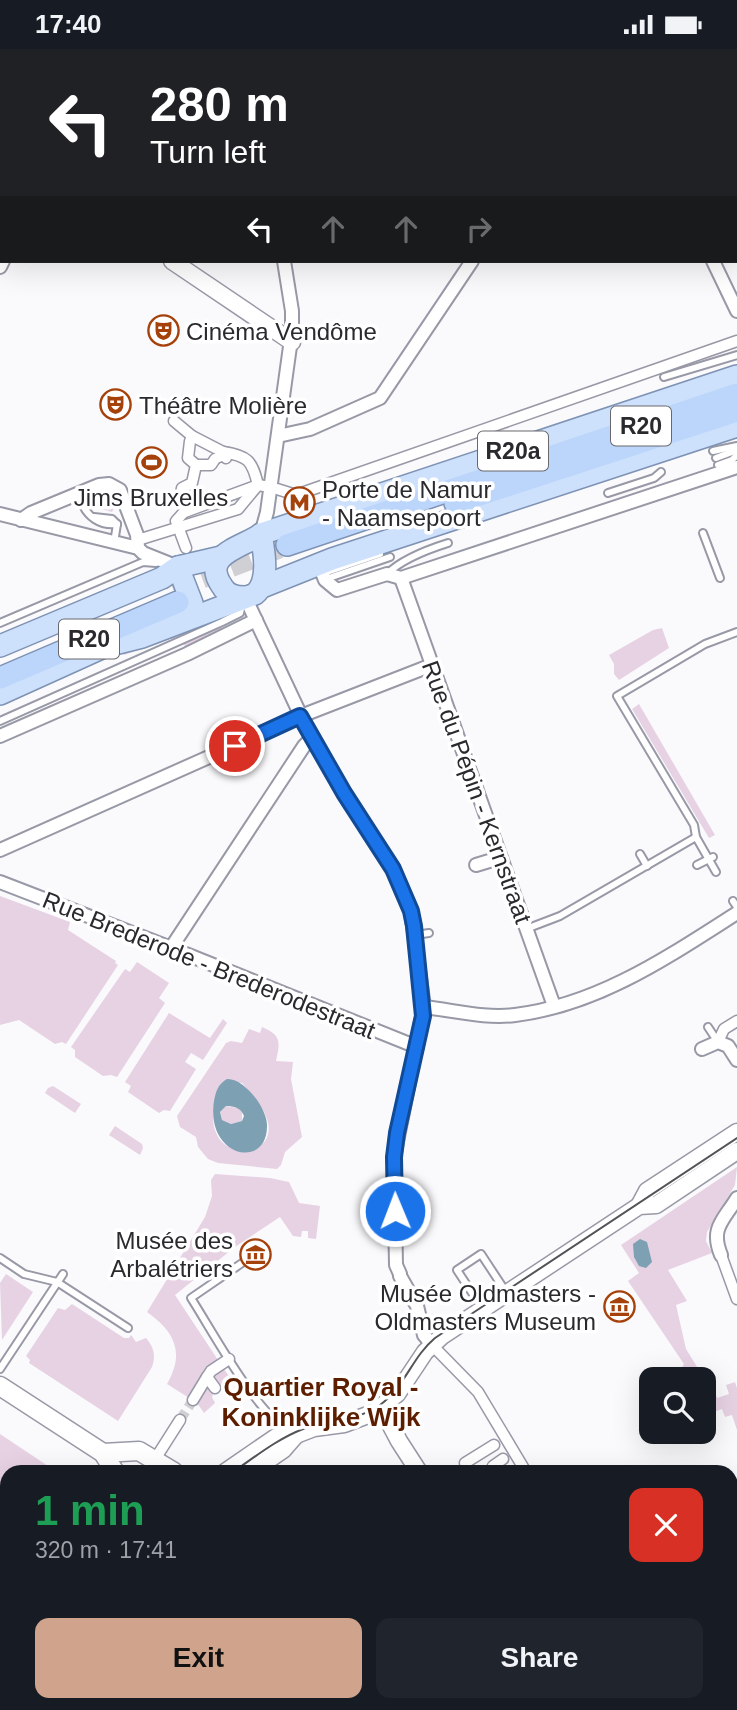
<!DOCTYPE html>
<meta charset="utf-8">
<style>
body{margin:0;font-family:Helvetica,sans-serif;background:#20242c;color:#f1f3f6;height:100vh;display:flex;flex-direction:column;font-size:26px;white-space:nowrap}
*{box-sizing:border-box;margin:0}
p{font-size:23px;color:#9ea1a6}
.icon{flex:none;width:38px;height:38px;fill:none;stroke:currentColor;stroke-width:2;stroke-linecap:round;stroke-linejoin:round}
.map{position:relative;flex:1;overflow:hidden}
.sheet{position:absolute;left:0px;top:1416px;width:738px;height:247px;display:flex;flex-direction:column;background:#171b24;border-radius:21px 21px 0 0;box-shadow:0 7px 28px #0002}
.sheet>*{flex:none}
.top-card{position:absolute;left:0px;top:0px;width:738px;height:214px;box-shadow:0 7px 28px #0002;background:#202124;color:#fff;overflow:hidden}
.tools{position:absolute;left:639px;top:1318px;display:grid;gap:14px}
.tools a{display:grid;place-items:center;width:77px;height:77px;border-radius:14px;background:#171b24;box-shadow:0 7px 28px #0002;font-size:35px}
.pin{position:absolute;display:grid;place-items:center;width:60px;height:60px;color:#fff;margin:-30px;border:4px solid #fff;border-radius:50%;box-shadow:0 2px 7px #0007}
.me{position:absolute;width:77px;margin:-38px;rotate:359deg;stroke-linejoin:round;filter:drop-shadow(0 0 5px #0008)}
.turn{display:flex;align-items:center;gap:24px;height:147px;padding:0 35px;font-size:32px}
.turn .icon{width:91px;height:91px;stroke-width:2.5}
.turn b{display:block;font-size:49px;line-height:60px}
.lanes{display:flex;align-items:center;height:66px;padding:0 35px;background:#0003;justify-content:center;gap:35px;direction:ltr}
.lanes .off{opacity:.35}
.round{display:grid;place-items:center;flex:none;width:74px;height:74px;border-radius:14px;background:#20242c}
.head{display:flex;align-items:center;justify-content:space-between;height:119px;padding:0 35px}
h1{font-size:42px;font-weight:600;line-height:52px;color:#1e9e55}
.action{display:flex;gap:14px;margin-top:auto;padding:14px 35px}
.action a{flex:1;height:80px;border-radius:14px;background:#cfa38c;color:#111;font-size:28px;font-weight:600;line-height:80px;text-align:center}
.action a+a{background:#20242c;color:#f1f3f6}
.status{display:flex;justify-content:space-between;align-items:center;height:49px;padding:0 35px;background:#171b24;direction:ltr}
.status svg{height:19px;fill:currentColor}
.map>svg:first-child{display:block}
.green{fill:#e7d2e4;fill-rule:evenodd}
.water{fill:#7ea0b3;fill-rule:evenodd}
.lines{fill:none;stroke-linecap:round;stroke-linejoin:round}
.pedestrian-tunnel{stroke:#d0d0d4;stroke-width:10;stroke-dasharray:10 5;stroke-linecap:butt}
.trunk-tunnel{stroke:#d0d0d4;stroke-width:21;stroke-dasharray:21 10;stroke-linecap:butt}
.service-casing{stroke:#9899a6;stroke-width:10}
.pedestrian-casing{stroke:#9899a6;stroke-width:13}
.minor-casing{stroke:#9899a6;stroke-width:16}
.tertiary-casing{stroke:#9899a6;stroke-width:19}
.secondary-casing{stroke:#9899a6;stroke-width:21}
.primary-casing{stroke:#7e92b3;stroke-width:24}
.trunk-casing{stroke:#7e92b3;stroke-width:24}
.service{stroke:#fff;stroke-width:6}
.pedestrian{stroke:#fff;stroke-width:10}
.minor{stroke:#fff;stroke-width:12}
.tertiary{stroke:#fff;stroke-width:16}
.secondary{stroke:#fff;stroke-width:18}
.primary{stroke:#cde0fc;stroke-width:21}
.trunk{stroke:#bcd6fb;stroke-width:21}
.tram{stroke:#535358;stroke-width:2}
.route-casing{stroke:#114b97;stroke-width:18}
.route{stroke:#1a73e8;stroke-width:12}
.labels{text-anchor:middle;dominant-baseline:central;stroke-width:7;stroke-linejoin:round;paint-order:stroke}
.shield{fill:#fff;stroke:#69696d;stroke-width:2}
.shield-label{font-size:23px;font-weight:bold;fill:#29292e}
.poi-label{font-size:24px;fill:#29292e;stroke:#fff;text-anchor:start}
.street-label{font-size:24px;fill:#29292e;stroke:#fff}
.neighbourhood-label{font-size:26px;font-weight:bold;fill:#5d1e00;stroke:#fff}
</style>
<div class="status"><b>17:40</b><svg viewBox="0 0 49 12"><path d="M0 12V9h3v3zM5 12V6h3v6zM10 12V3h3v9zM15 12V0h3v12zM26 1h20v11H26zM47 4h2v5h-2z"/></svg></div>
<div class="map">
<svg width="737" height="1661" viewBox="0 0 737 1661">
<rect width="100%" height="100%" fill="#fafafd"/>
<g class="green">
<polygon points="102,444 109,446 114,459 112,463 92,457 90,449"/>
<polygon points="217,570 224,583 189,600 178,591 170,590 124,606 123,605 67,621"/>
<polygon points="662,579 669,599 619,631 614,625 614,615 609,606 653,581"/>
<polygon points="639,655 715,786 709,789 632,660"/>
<polygon points="0,847 70,873 68,881 116,912 115,914 118,916 66,995 62,993 55,995 19,971 0,976"/>
<polygon points="137,913 169,934 159,949 165,954 117,1028 111,1026 103,1027 75,1008 75,1001 71,998 125,920 130,923"/>
<polygon points="169,964 210,989 223,970 227,974 203,1011 191,1004 185,1013 196,1020 170,1062 164,1061 159,1064 128,1043 131,1037 125,1033"/>
<path d="M262,978C282,986 280,994 276,1012L293,1013L291,1030L302,1088L285,1103L281,1116L277,1120L218,1114L208,1110L198,1098L196,1088L180,1078L177,1067L226,994L231,992L242,994L249,980L260,984ZM224,1032L242,1034C250,1044 260,1054 265,1065C287,1112 203,1119 214,1057C216,1047 216,1039 224,1032Z"/>
<polygon points="53,1037 81,1055 75,1064 45,1044 48,1039"/>
<polygon points="226,1057 238,1059 242,1063 242,1072 231,1075 222,1071 220,1063"/>
<polygon points="115,1077 142,1095 143,1099 140,1106 109,1086"/>
<polygon points="737,1118 735,1136 707,1183 706,1192 712,1204 668,1221 687,1252 676,1256 686,1300 699,1321 706,1319 717,1349 729,1345 726,1336 735,1333 737,1339 737,1381 732,1366 725,1368 722,1360 704,1367 704,1330 687,1330 681,1320 684,1315 628,1232 639,1224 621,1196"/>
<path d="M215,1125L270,1129L289,1133L299,1154L320,1157L316,1190L308,1189V1182H302L301,1188L293,1187L280,1168L235,1198L175,1246L218,1311L215,1313L221,1322L224,1320L233,1333C221,1334 216,1337 212,1348L215,1354L204,1364L197,1354L167,1335C185,1304 175,1283 147,1263L205,1168L212,1147L211,1131Z"/>
<polygon points="6,1225 33,1243 2,1291 0,1234"/>
<path d="M72,1255L124,1289H129L131,1286L136,1293L146,1289C154,1298 156,1307 152,1318L118,1372L29,1314L30,1311L26,1307L58,1259L65,1261Z"/>
<polygon points="0,1385 57,1423 7,1423 7,1656 51,1656 47,1661 0,1661"/>
<polygon points="534,1656 629,1656 633,1661 525,1661"/>
</g>
<g class="water">
<path d="M227,1030C244,1029 267,1059 267,1076C268,1122 205,1108 214,1052C216,1042 218,1035 227,1030ZM226,1057C234,1057 241,1059 244,1067L242,1072L231,1075L222,1071L220,1063Z"/>
<polygon points="640,1190 647,1193 652,1213 646,1219 639,1217 634,1208 633,1195"/>
</g>
<g class="lines">
<polyline class="pedestrian-tunnel" points="180,1371 193,1351"/>
<polyline class="trunk-tunnel" points="173,540 287,496"/>
<defs>
<g id="service">
<polyline points="664,328 737,306"/>
<polyline points="713,402 737,397"/>
<polyline points="716,409 737,401"/>
<polyline points="718,416 732,411 737,406"/>
<polyline points="608,444 654,429 661,423"/>
<path d="M81,452C87,468 100,477 117,475"/>
<polyline points="94,468 112,470 117,475"/>
<polyline points="703,484 720,529"/>
<polyline points="114,494 117,475"/>
<polyline points="324,524 380,505"/>
<path d="M387,525C401,511 429,500 448,494"/>
<polyline points="326,530 390,508"/>
<polyline points="0,574 143,513 156,514"/>
<polyline points="0,672 222,573 240,564 242,556"/>
<polyline points="640,805 647,817"/>
<polyline points="697,816 713,808"/>
<polyline points="716,823 696,788 694,776 617,647 705,595 737,583"/>
<polyline points="733,852 737,858"/>
<polyline points="526,880 560,867 696,788"/>
<polyline points="415,886 429,884"/>
<polyline points="708,978 718,993"/>
<polyline points="0,1209 24,1225 57,1233 128,1279"/>
<path d="M242,1214L191,1249C214,1285 254,1360 288,1382"/>
<polyline points="482,1259 457,1221 481,1205 506,1243"/>
<polyline points="0,1320 63,1225"/>
</g>
<g id="pedestrian">
<polyline points="174,372 192,387 191,389"/>
<polyline points="192,387 223,403 226,409"/>
<polyline points="196,416 211,416 215,410"/>
<polyline points="277,440 296,446 737,292"/>
<polyline points="185,459 181,445 182,439 192,434 196,416 188,409 190,392"/>
<polyline points="185,462 176,472 186,499"/>
<path d="M185,463L258,436C252,411 248,407 223,403L219,408"/>
<polyline points="141,490 238,460 258,436 264,437"/>
<polyline points="718,993 724,980 737,972"/>
<polyline points="721,1206 737,1250"/>
<polyline points="432,1296 478,1343 526,1423"/>
<polyline points="207,1328 211,1322 229,1310"/>
<polyline points="193,1351 207,1328 215,1339"/>
<polyline points="159,1404 180,1371"/>
<polyline points="465,1414 494,1396"/>
<polyline points="494,1419 493,1417 503,1410"/>
<polyline points="103,1656 107,1661"/>
</g>
<g id="minor">
<polyline points="126,0 127,2"/>
<polyline points="249,0 250,2"/>
<polyline points="613,0 613,2"/>
<polyline points="162,2 167,0"/>
<polyline points="400,2 404,0"/>
<polyline points="699,2 702,0"/>
<polyline points="713,212 737,262"/>
<polyline points="0,218 3,212"/>
<polyline points="278,387 310,380 380,349 472,212"/>
<polyline points="0,465 138,499 143,504 178,518"/>
<polyline points="21,471 31,464 99,436 109,435 120,441 137,486 138,499"/>
<polyline points="261,485 267,463 292,283 292,262 284,212"/>
<polyline points="319,516 325,531 337,541 387,525 401,529 737,418"/>
<polyline points="401,529 554,957"/>
<polyline points="245,548 301,667 344,744 393,820 411,862 424,958 394,1108 396,1216 400,1225"/>
<polyline points="0,687 187,605 256,571"/>
<polyline points="0,801 301,667 432,616"/>
<polyline points="476,816 499,809"/>
<polyline points="0,833 171,899 417,998"/>
<polyline points="171,899 304,697 312,689"/>
<path d="M424,958C453,961 485,970 515,966C598,956 668,908 737,864"/>
<polyline points="702,1000 718,993 728,997 737,1011"/>
<path d="M721,1206C710,1179 723,1172 737,1149"/>
<polyline points="400,1227 417,1257 424,1286 432,1296"/>
<polyline points="341,1656 345,1661"/>
<polyline points="411,1656 415,1661"/>
</g>
<g id="tertiary">
<polyline points="0,94 2,95"/>
<polyline points="172,212 292,293"/>
<polyline points="639,1157 647,1142 737,1083"/>
<polyline points="381,1358 399,1392 419,1423"/>
<polyline points="225,1423 276,1388 296,1386 314,1379 344,1375 373,1364 397,1345 425,1303 442,1287 639,1157 656,1156 737,1102"/>
<polyline points="251,1423 283,1401 296,1386"/>
<polyline points="394,1661 401,1656"/>
</g>
<g id="secondary">
<polyline points="0,1337 103,1404 115,1423"/>
<polyline points="103,1404 139,1402 174,1423"/>
<polyline points="60,1661 63,1656"/>
<polyline points="79,1661 82,1656"/>
</g>
<g id="primary">
<polyline points="262,538 332,510 737,377"/>
<path d="M245,548C235,548 227,546 222,537C200,505 244,498 261,485L737,327"/>
<polyline points="171,568 186,562 192,554 178,518"/>
<polyline points="0,597 162,529 178,518 221,508"/>
<path d="M0,645L106,597L142,588L255,545C270,532 264,502 261,485"/>
</g>
<g id="trunk">
<polyline points="455,454 737,362"/>
<polyline points="287,496 737,345"/>
<polyline points="0,629 178,553"/>
</g>
</defs>
<use href="#service" class="service-casing"/>
<use href="#pedestrian" class="pedestrian-casing"/>
<use href="#minor" class="minor-casing"/>
<use href="#tertiary" class="tertiary-casing"/>
<use href="#secondary" class="secondary-casing"/>
<use href="#primary" class="primary-casing"/>
<use href="#trunk" class="trunk-casing"/>
<use href="#service" class="service"/>
<use href="#pedestrian" class="pedestrian"/>
<use href="#minor" class="minor"/>
<use href="#tertiary" class="tertiary"/>
<use href="#secondary" class="secondary"/>
<use href="#primary" class="primary"/>
<use href="#trunk" class="trunk"/>
<g class="tram">
<path d="M233,1423C255,1408 277,1390 303,1380C329,1370 356,1373 380,1356C405,1338 412,1308 435,1289L737,1089"/>
<polyline points="66,1661 70,1656"/>
</g>
</g>
<g class="lines">
<defs>
<polyline id="route" points="235,697 300,667 344,744 393,820 411,862 414,877 423,967 397,1084 394,1108 395,1162"/>
</defs>
<use href="#route" class="route-casing"/>
<use href="#route" class="route"/>
</g>
<defs>
<symbol id="theatre-ring" viewBox="-11 -11 22 22"><circle r="9.5" fill="#fff" stroke="#a5410a" stroke-width="1.5"/><path d="M-5-5.5Q0-4 5-5.5V0Q5 5 0 6Q-5 5-5 0ZM-3.3-2.5H-1v1.5H-3.3ZM1-2.5H3.3v1.5H1ZM-2.8 1Q0 5.5 2.8 1Z" fill="#a5410a"/></symbol>
<symbol id="stadium-ring" viewBox="-11 -11 22 22"><circle r="9.5" fill="#fff" stroke="#a5410a" stroke-width="1.5"/><path d="M0-5a6.5 5 0 1 0 0 10a6.5 5 0 1 0 0-10ZM-3.5-1.8h7v3.6h-7Z" fill="#a5410a"/></symbol>
<symbol id="metro-ring" viewBox="-11 -11 22 22"><circle r="9.5" fill="#fff" stroke="#a5410a" stroke-width="1.5"/><path d="M-5.5 5V-5H-3L0 0L3-5H5.5V5H3V-.5L0 4L-3-.5V5Z" fill="#a5410a"/></symbol>
<symbol id="museum-ring" viewBox="-11 -11 22 22"><circle r="9.5" fill="#fff" stroke="#a5410a" stroke-width="1.5"/><path d="M0-6L6-3V-2H-6V-3ZM-5-1h2V3h-2ZM-1-1h2V3h-2ZM3-1h2V3H3ZM-6 4H6V6H-6Z" fill="#a5410a"/></symbol>
</defs>
<g fill-rule="evenodd">
<use href="#theatre-ring" x="146" y="264" width="35" height="35"/>
<use href="#theatre-ring" x="98" y="338" width="35" height="35"/>
<use href="#stadium-ring" x="134" y="396" width="35" height="35"/>
<use href="#metro-ring" x="282" y="436" width="35" height="35"/>
<use href="#museum-ring" x="238" y="1188" width="35" height="35"/>
<use href="#museum-ring" x="602" y="1240" width="35" height="35"/>
</g>
<g class="labels">
<g class="shield">
<rect x="611" y="357.5" width="60" height="39" rx="5"/>
<rect x="478" y="382.5" width="70" height="39" rx="5"/>
<rect x="59" y="570.5" width="60" height="39" rx="5"/>
</g>
<g class="shield-label">
<text x="641" y="377">R20</text>
<text x="513" y="402">R20a</text>
<text x="89" y="590">R20</text>
</g>
<g class="poi-label">
<text x="186" y="282">Cinéma Vendôme</text>
<text x="139" y="356">Théâtre Molière</text>
<text x="322" y="440">Porte de Namur<tspan x="322" dy="28">- Naamsepoort</tspan></text>
<text x="151" y="448" text-anchor="middle">Jims Bruxelles</text>
<text x="233" y="1191" text-anchor="end">Musée des<tspan x="233" dy="28">Arbalétriers</tspan></text>
<text x="596" y="1244" text-anchor="end">Musée Oldmasters -<tspan x="596" dy="28">Oldmasters Museum</tspan></text>
</g>
<g class="street-label">
<text transform="translate(477 743) rotate(70)">Rue du Pépin - Kernstraat</text>
<text transform="translate(209 916) rotate(22)">Rue Brederode - Brederodestraat</text>
</g>
<g class="neighbourhood-label">
<text x="321" y="1338">Quartier Royal -<tspan x="321" dy="30">Koninklijke Wijk</tspan></text>
</g>
</g>
</svg>
<div class="tools">
<a><svg class="icon" aria-label="search" viewBox="0 0 24 24"><circle cx="10" cy="10" r="6"/><path d="M15 15l6 6"/></svg></a>
</div>
<div class="pin" style="left:235px;top:697px;background:#d93025"><svg class="icon" aria-label="arrive" viewBox="0 0 24 24"><path d="M6 21V4h12l-3 4 3 4H6"/></svg></div>
<svg class="me" style="left:395px;top:1162px" viewBox="-20 -20 40 40"><circle r="17" fill="#1a73e8" stroke="#fff" stroke-width="3"/><path d="M0-11L8 9 0 5-8 9z" fill="#fff"/></svg>
<div class="top-card">
<div class="turn"><svg class="icon" aria-label="left" viewBox="0 0 24 24"><path d="M17 20v-9H6M10 6l-5 5 5 5"/></svg><div><b>280 m</b>Turn left</div></div>
<div class="lanes"><svg class="icon" aria-label="left" viewBox="0 0 24 24"><path d="M17 20v-9H6M10 6l-5 5 5 5"/></svg><svg class="icon off" aria-label="ahead" viewBox="0 0 24 24"><path d="M12 20V5M6 11l6-6 6 6"/></svg><svg class="icon off" aria-label="ahead" viewBox="0 0 24 24"><path d="M12 20V5M6 11l6-6 6 6"/></svg><svg class="icon off" aria-label="right" viewBox="0 0 24 24"><path d="M7 20v-9h11M14 6l5 5-5 5"/></svg></div>
</div>
<section class="sheet">
<div class="head"><div><h1>1 min</h1><p>320 m · 17:41</p></div><a class="round" style="background:#d93025;color:#fff"><svg class="icon" aria-label="close" viewBox="0 0 24 24"><path d="M6 6l12 12M18 6L6 18"/></svg></a></div>
<div class="action"><a>Exit</a><a>Share</a></div>
</section>
</div>
